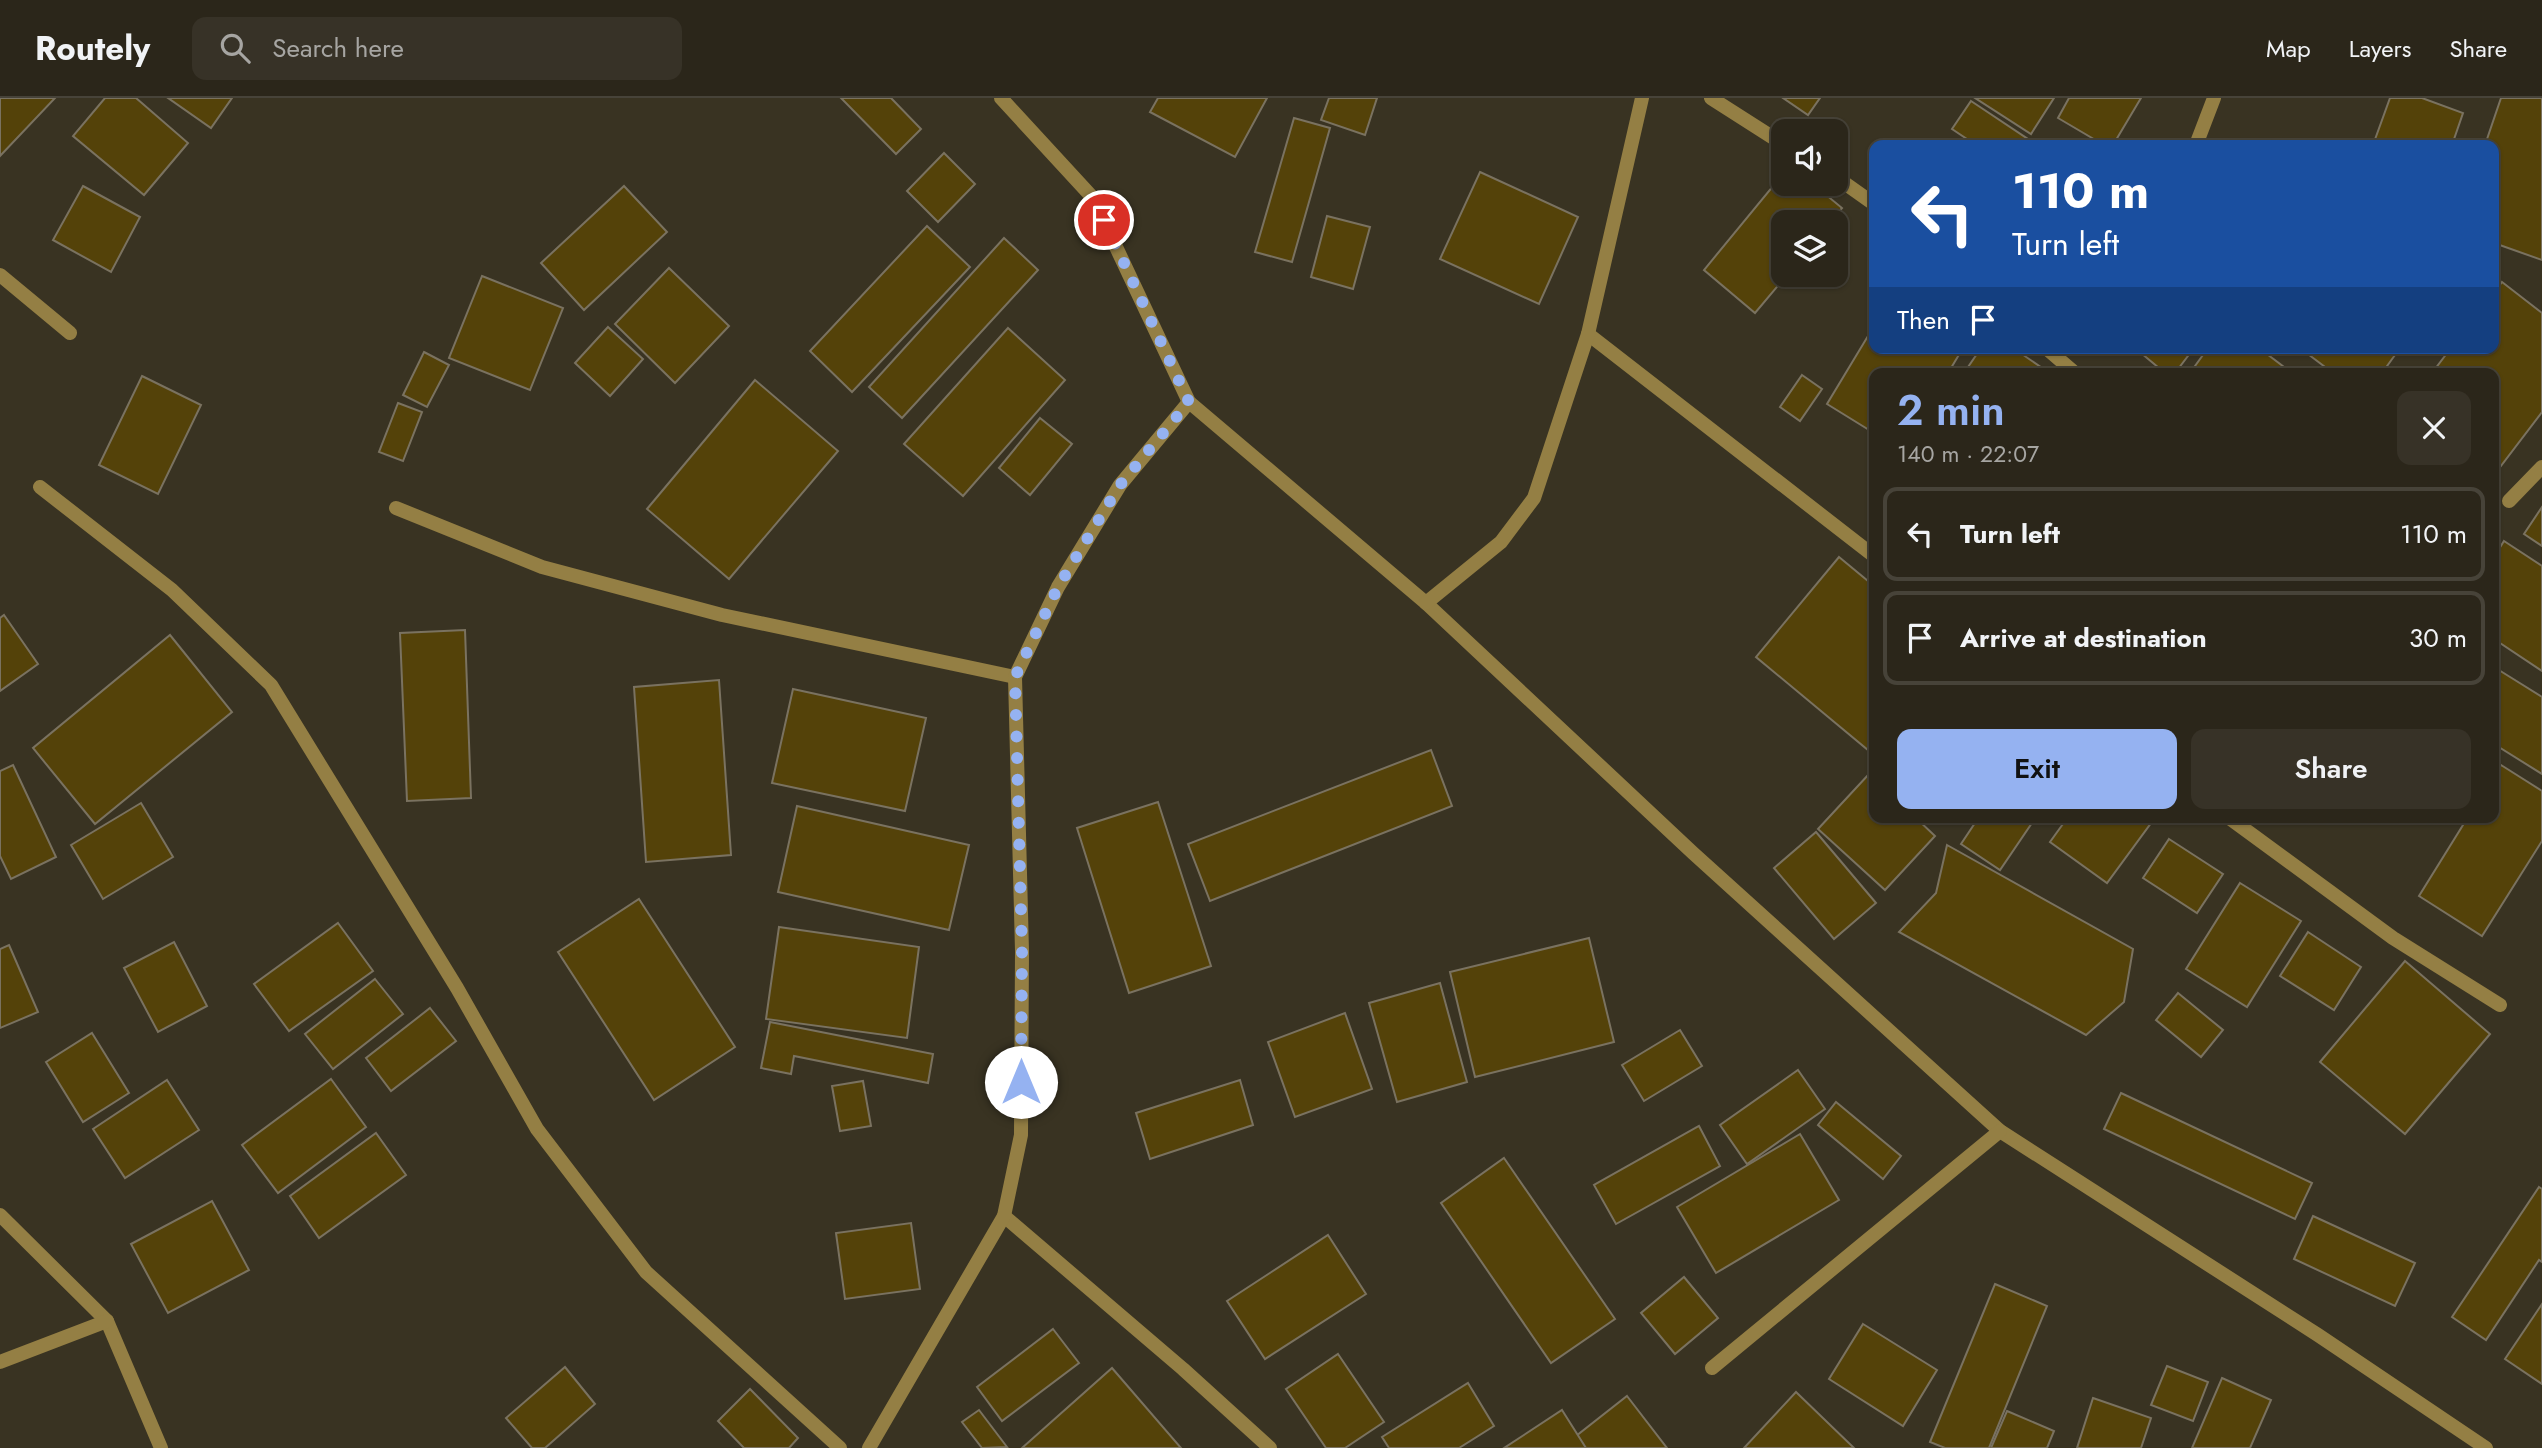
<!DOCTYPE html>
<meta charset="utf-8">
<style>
body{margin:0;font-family:Jost,sans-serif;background:#373227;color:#f1f3f6;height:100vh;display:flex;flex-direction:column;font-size:26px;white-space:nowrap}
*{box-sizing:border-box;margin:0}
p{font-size:23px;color:#a6a5a2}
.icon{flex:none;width:38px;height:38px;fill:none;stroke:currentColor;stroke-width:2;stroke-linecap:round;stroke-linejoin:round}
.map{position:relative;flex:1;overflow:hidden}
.panel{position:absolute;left:1869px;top:270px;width:630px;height:455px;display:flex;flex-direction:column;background:#2b261a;border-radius:14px;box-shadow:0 2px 5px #0004,0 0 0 2px #474339}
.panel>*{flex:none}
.hud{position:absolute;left:1869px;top:42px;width:630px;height:214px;border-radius:14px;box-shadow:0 2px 5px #0004,0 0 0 2px #474339;background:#1a4fa0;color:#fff;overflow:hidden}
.buttons{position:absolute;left:1771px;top:21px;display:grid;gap:14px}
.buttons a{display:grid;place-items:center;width:77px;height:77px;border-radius:14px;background:#2b261a;box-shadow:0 2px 5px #0004,0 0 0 2px #474339;font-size:35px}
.pin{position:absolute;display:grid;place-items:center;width:60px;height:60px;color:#fff;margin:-30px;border:4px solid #fff;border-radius:50%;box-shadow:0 2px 7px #0007}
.me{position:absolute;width:77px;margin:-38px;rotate:0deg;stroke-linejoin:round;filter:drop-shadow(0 0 5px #0008)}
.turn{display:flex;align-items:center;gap:24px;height:147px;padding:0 28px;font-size:32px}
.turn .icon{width:91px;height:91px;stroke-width:2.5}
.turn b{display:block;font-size:49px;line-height:60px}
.then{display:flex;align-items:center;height:66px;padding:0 28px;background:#0003;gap:14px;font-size:26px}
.round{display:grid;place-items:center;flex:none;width:74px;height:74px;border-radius:14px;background:#373227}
.summary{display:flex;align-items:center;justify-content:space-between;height:119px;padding:0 28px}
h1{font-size:42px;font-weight:600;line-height:52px;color:#95b2f1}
.primary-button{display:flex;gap:14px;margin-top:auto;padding:14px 28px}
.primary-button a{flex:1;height:80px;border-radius:14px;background:#95b2f1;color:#111;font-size:28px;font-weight:600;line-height:80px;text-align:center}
.primary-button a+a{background:#373227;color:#f1f3f6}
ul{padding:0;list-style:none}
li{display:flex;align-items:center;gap:21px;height:94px;margin:0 14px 10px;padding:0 14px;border:4px solid #474339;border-radius:14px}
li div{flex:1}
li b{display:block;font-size:26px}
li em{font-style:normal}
header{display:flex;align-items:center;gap:42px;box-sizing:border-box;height:98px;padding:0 35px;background:#2b261a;border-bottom:2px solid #474339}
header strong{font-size:33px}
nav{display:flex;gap:38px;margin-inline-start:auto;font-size:24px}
.search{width:490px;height:63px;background:#373227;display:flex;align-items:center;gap:18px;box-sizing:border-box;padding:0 24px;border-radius:14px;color:#a6a5a2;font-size:26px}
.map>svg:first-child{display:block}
.building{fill:#544209;stroke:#7a7260;stroke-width:2}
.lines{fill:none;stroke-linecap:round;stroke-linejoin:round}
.minor{stroke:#947f44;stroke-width:14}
.route{stroke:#95b2f1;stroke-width:12;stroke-dasharray:0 21.6}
</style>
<header>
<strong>Routely</strong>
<div class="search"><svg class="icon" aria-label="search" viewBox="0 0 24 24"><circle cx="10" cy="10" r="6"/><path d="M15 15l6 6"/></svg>Search here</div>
<nav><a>Map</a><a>Layers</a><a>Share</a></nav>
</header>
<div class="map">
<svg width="2542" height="1350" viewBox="0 0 2542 1350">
<rect width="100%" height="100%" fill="#393322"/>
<g class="building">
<polygon points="0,0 55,0 0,58"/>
<polygon points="105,0 136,0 188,45 144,97 73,38"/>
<polygon points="168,0 232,0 211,30"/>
<polygon points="841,0 891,0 921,31 896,56"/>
<polygon points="1158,0 1267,0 1235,59 1150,14"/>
<polygon points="1329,0 1377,0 1365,37 1321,22"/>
<polygon points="1783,0 1820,0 1808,17"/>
<polygon points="1975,0 2054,0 2031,36"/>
<polygon points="2069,0 2141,0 2113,47 2104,47 2058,20"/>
<polygon points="2390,0 2422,0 2463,15 2452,47 2373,47"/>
<polygon points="2501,0 2542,0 2542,162 2494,145 2494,47 2485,47"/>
<polygon points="1971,3 2037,47 1976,47 1952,31"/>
<polygon points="1294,20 1330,30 1292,164 1255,154"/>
<polygon points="944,55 975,86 938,124 907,93"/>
<polygon points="1480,74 1578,119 1539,206 1440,161"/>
<polygon points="1783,76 1783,86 1813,86 1842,110 1830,124 1783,124 1783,177 1787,177 1755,215 1704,172"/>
<polygon points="83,88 140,119 111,174 53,142"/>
<polygon points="624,88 667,134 584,212 541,165"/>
<polygon points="1327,118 1370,129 1353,191 1311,179"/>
<polygon points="927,128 970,169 852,294 810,253"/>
<polygon points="1004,140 1038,172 902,320 869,289"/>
<polygon points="669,170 729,228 675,285 615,226"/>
<polygon points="482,178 563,210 530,292 449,260"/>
<polygon points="2502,184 2542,215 2542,314 2494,377 2494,275 2432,275 2451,250 2494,250 2494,195"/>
<polygon points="1874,228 1874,250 1963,250 1948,275 1874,275 1874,335 1827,306"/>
<polygon points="608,229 643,261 610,298 575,265"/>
<polygon points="1008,230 1065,282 963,398 904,346"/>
<polygon points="1981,250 2013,250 2048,274 1964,275"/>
<polygon points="2135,250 2194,250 2175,275 2165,275"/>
<polygon points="2208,250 2259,250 2292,275 2190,275"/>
<polygon points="2300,250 2400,250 2382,275 2333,275"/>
<polygon points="424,254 449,267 427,309 403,297"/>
<polygon points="1802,277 1822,291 1800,323 1780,309"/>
<polygon points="142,278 201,307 158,396 99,367"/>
<polygon points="755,282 838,353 729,481 647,411"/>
<polygon points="398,305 422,314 403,363 379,354"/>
<polygon points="1040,320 1072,346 1030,397 999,370"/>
<polygon points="2542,409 2542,448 2524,436"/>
<polygon points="2504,443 2542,468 2542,573 2494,541 2494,459"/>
<polygon points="1839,459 1874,488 1874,657 1756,559"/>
<polygon points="4,517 38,566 0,593 0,520"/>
<polygon points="465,532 471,700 407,703 400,535"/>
<polygon points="170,537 232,614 95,726 33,650"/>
<polygon points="2494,569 2542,599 2542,676 2494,646"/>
<polygon points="719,582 731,757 646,764 634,589"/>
<polygon points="793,591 926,620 905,713 772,685"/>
<polygon points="1431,652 1452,708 1210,803 1188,746"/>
<polygon points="13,667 56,759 11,781 0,758 0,673"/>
<polygon points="2501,667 2542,693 2542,743 2482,838 2419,798 2468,719 2494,719 2494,678"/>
<polygon points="1869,676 1874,681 1874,719 1915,719 1935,738 1885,792 1818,731"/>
<polygon points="1158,704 1211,868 1129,895 1077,730"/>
<polygon points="141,705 173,759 103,801 71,747"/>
<polygon points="797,708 969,747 949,832 778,794"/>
<polygon points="1979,719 2036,719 2000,772 1961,746"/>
<polygon points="2068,719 2152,719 2154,721 2107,785 2050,744"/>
<polygon points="1816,734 1876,805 1834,841 1774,770"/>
<polygon points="2169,741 2223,776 2197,815 2143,780"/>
<polygon points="1947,747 2133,851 2124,904 2086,937 1899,834 1936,795"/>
<polygon points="2240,785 2301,823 2247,909 2186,871"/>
<polygon points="639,801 735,949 654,1002 558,854"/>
<polygon points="338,825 373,873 289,933 254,886"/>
<polygon points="779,829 919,849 907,940 766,921"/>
<polygon points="2308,834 2361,869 2334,912 2280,878"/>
<polygon points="1589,840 1614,944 1475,979 1450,874"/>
<polygon points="174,844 207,908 158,934 124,870"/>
<polygon points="9,847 38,914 0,930 0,851"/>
<polygon points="2405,863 2490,936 2405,1036 2320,964"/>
<polygon points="375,881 403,916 333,971 305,936"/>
<polygon points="1440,885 1467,984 1397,1004 1369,905"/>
<polygon points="2178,895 2223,932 2201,959 2156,922"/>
<polygon points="430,910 456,943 391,993 366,960"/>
<polygon points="1345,915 1372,991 1295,1019 1268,944"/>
<polygon points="770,924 933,956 928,985 794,958 791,976 761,970"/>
<polygon points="1680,932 1702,968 1644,1003 1622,967"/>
<polygon points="92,935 129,995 83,1024 46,964"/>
<polygon points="1798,972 1825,1011 1747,1066 1720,1027"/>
<polygon points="331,981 366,1029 278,1095 242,1047"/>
<polygon points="167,982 199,1032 125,1080 93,1031"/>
<polygon points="1240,982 1253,1027 1150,1061 1136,1015"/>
<polygon points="863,983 871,1028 840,1033 832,988"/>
<polygon points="2121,995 2312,1085 2295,1121 2104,1031"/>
<polygon points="1836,1004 1901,1058 1883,1081 1818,1027"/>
<polygon points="1699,1028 1720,1068 1616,1126 1594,1087"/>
<polygon points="376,1035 406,1077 319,1140 290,1098"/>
<polygon points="1800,1036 1839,1102 1716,1175 1677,1109"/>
<polygon points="1504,1060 1615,1221 1551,1265 1441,1105"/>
<polygon points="2539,1089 2542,1091 2542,1164 2539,1162 2486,1242 2452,1219"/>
<polygon points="212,1103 249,1172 168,1215 131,1146"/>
<polygon points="2313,1118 2415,1165 2395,1208 2294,1161"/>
<polygon points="911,1125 920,1191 845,1201 836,1135"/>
<polygon points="1328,1137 1366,1196 1265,1261 1227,1203"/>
<polygon points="1684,1179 1718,1220 1675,1256 1641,1215"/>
<polygon points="1995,1186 2047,1208 1989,1350 1945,1350 1930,1344"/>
<polygon points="2542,1206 2542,1286 2505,1261"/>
<polygon points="1863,1226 1937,1272 1903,1328 1829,1281"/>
<polygon points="1053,1231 1079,1265 1002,1323 977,1289"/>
<polygon points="1338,1256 1384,1324 1345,1350 1326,1350 1286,1291"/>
<polygon points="2167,1268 2208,1284 2193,1323 2151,1307"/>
<polygon points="565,1269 595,1306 545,1350 532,1350 506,1320"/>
<polygon points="1112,1270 1181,1350 1022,1350"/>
<polygon points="2222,1280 2271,1302 2250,1350 2192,1350"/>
<polygon points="1468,1285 1494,1328 1459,1350 1389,1350 1382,1339"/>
<polygon points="750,1291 798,1340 789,1350 744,1350 718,1323"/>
<polygon points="1796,1294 1854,1350 1744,1350"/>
<polygon points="1627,1298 1667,1350 1577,1350 1571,1342"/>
<polygon points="2093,1300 2151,1320 2141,1350 2077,1350"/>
<polygon points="979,1312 1007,1349 982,1350 962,1324"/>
<polygon points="1562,1312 1586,1350 1504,1350"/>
<polygon points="2007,1313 2054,1333 2047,1350 1991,1350"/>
</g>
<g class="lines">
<g class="minor">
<polyline points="1001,0 1093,100 1189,304 1426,505 1693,755 2000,1033 2318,1237 2486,1350"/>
<polyline points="1711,0 1783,46"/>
<polyline points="2196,47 2214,0"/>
<polyline points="1836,79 1874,106"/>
<polyline points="0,177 70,235"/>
<polyline points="1588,236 1874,458"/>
<polyline points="2046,250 2075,275"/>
<polyline points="40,389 172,492 271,587 457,890 537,1031 646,1174 840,1350"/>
<polyline points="2509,403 2542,369"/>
<polyline points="396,410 542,469 722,517 1015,579"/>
<polyline points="1426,505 1501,444 1534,400 1588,236 1642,0"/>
<polyline points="2228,719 2393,840 2500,907"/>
<polyline points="0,1117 107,1223 161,1350"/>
<polyline points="1004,1118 1183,1271 1270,1350"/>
<polyline points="0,1264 107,1223"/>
<polyline points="1712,1270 2000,1033"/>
<polyline points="869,1350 1004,1118 1021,1037 1022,853 1015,579 1058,489 1120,387 1189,304"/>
</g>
</g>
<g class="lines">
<polyline class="route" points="1021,984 1022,853 1015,579 1058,489 1120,387 1189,304 1104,122"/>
</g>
</svg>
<div class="buttons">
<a><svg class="icon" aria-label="sound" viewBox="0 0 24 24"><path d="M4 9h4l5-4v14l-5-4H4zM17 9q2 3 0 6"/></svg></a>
<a><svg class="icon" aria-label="layers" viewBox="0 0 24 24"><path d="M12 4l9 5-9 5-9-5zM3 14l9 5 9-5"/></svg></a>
</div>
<div class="pin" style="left:1104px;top:122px;background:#d93025"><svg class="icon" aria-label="arrive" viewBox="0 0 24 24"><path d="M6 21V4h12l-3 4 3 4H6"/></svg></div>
<svg class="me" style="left:1021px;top:984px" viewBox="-20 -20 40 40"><circle r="19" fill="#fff"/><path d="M0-13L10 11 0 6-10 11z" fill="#95b2f1"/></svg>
<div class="hud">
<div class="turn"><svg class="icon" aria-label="left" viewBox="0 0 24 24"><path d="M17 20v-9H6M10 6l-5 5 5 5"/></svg><div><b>110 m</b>Turn left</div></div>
<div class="then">Then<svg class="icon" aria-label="arrive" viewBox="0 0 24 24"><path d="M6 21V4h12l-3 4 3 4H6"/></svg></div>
</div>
<section class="panel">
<div class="summary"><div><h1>2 min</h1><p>140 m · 22:07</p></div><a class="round"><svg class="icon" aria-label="close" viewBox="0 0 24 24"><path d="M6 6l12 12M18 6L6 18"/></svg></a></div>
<ul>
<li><svg class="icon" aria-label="left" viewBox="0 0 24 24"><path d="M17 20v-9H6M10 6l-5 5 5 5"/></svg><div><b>Turn left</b></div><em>110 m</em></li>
<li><svg class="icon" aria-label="arrive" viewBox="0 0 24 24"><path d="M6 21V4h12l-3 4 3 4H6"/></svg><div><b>Arrive at destination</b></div><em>30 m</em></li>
</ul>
<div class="primary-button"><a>Exit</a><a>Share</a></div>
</section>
</div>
